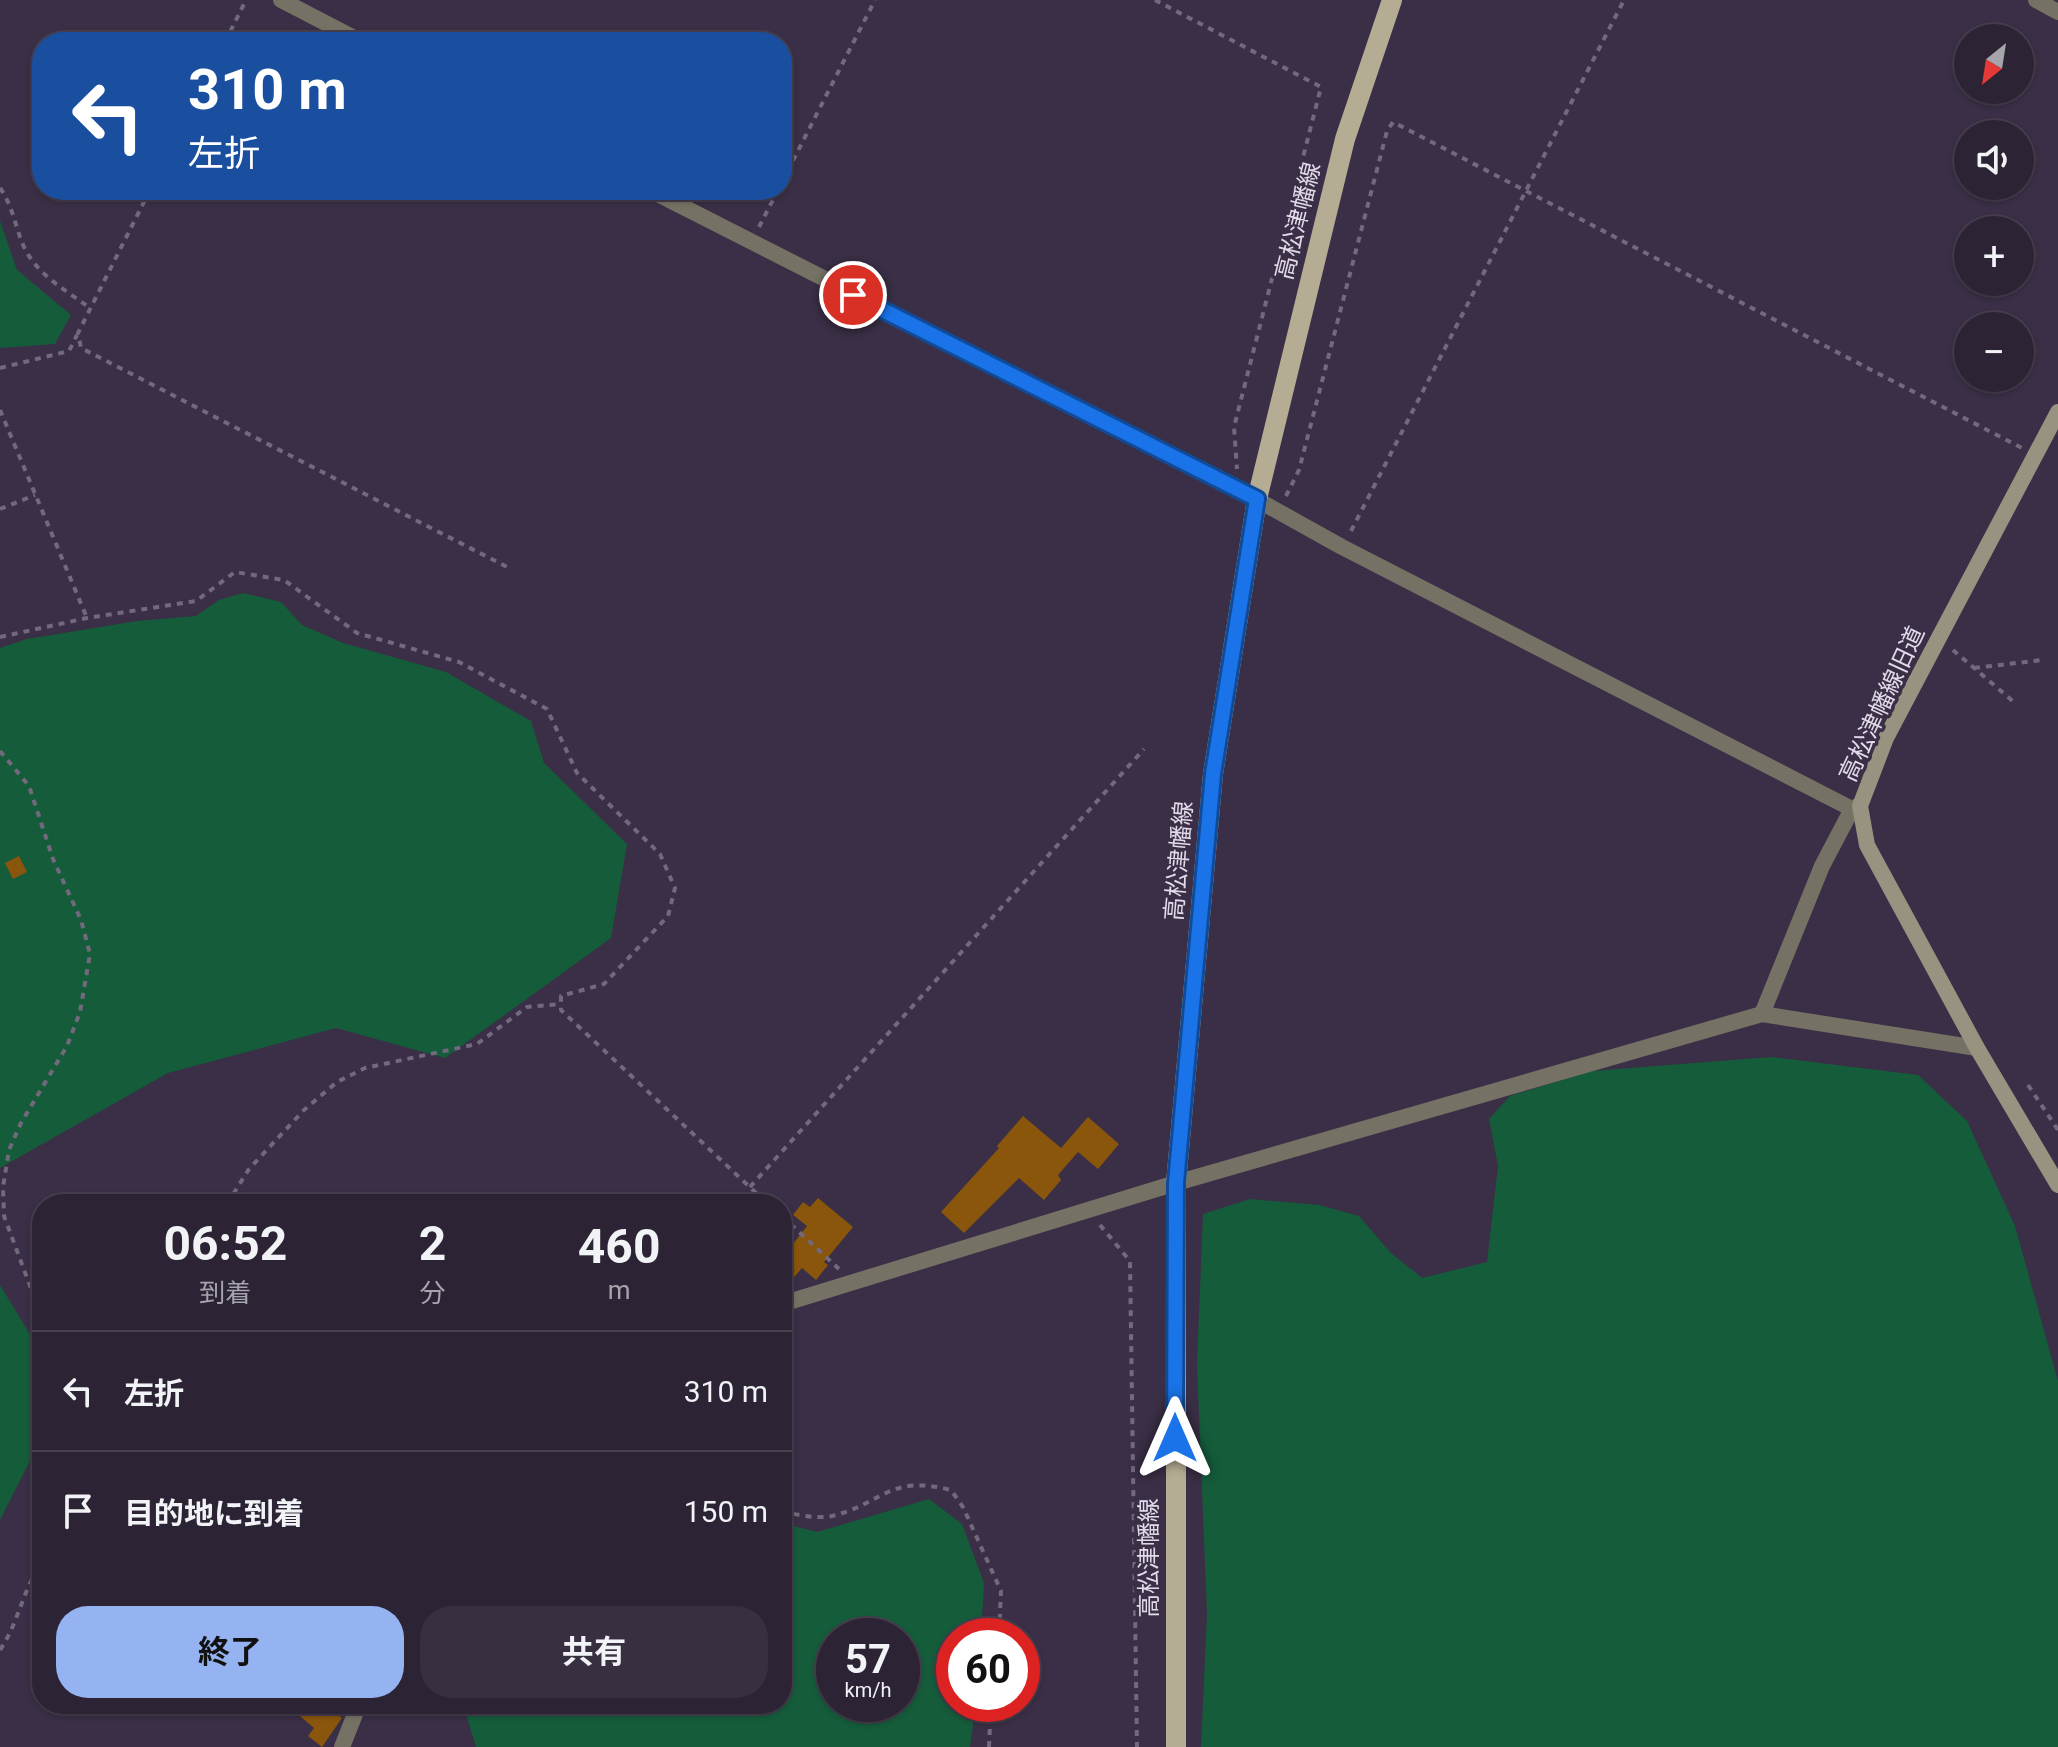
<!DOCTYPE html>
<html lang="ja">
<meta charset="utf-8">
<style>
body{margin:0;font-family:Roboto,"Noto Sans JP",sans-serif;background:#382f40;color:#f1f3f6;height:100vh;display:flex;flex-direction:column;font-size:30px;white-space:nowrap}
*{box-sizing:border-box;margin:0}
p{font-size:26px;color:#a6a4ac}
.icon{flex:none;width:44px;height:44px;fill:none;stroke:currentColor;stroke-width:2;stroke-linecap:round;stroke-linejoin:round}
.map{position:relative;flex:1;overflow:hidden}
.details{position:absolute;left:32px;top:1194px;width:760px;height:520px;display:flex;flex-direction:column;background:#2c2334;border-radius:32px;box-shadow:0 2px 6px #0004,0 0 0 2px #48404f}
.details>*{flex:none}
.top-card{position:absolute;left:32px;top:32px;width:760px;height:168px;border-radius:32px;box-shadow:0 2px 6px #0004,0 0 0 2px #48404f;background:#1a4fa0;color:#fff;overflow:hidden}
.needle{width:52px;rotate:210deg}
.controls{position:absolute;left:1954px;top:24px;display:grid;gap:16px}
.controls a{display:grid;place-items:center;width:80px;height:80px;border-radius:50%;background:#2c2334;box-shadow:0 2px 6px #0004,0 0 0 2px #48404f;font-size:40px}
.speed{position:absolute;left:816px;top:1618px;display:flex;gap:16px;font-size:40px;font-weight:700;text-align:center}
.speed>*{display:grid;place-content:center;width:104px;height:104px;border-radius:50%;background:#2c2334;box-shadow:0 2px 6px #0004,0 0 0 2px #48404f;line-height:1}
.speed small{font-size:20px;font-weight:400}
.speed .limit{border:12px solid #d22;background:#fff;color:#111}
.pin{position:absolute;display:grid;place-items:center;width:68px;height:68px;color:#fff;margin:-34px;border:4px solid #fff;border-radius:50%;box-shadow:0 2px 8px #0007}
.me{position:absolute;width:88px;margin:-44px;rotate:0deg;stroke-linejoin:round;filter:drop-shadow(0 0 6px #0008)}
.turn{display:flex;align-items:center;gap:28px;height:168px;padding:0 24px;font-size:36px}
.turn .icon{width:104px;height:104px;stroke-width:2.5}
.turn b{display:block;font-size:56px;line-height:68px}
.eta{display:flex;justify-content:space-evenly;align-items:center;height:136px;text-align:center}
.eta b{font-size:48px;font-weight:700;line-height:56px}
.primary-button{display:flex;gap:16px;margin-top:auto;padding:16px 24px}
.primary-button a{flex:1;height:92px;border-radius:32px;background:#95b2f1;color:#111;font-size:32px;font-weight:700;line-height:92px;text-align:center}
.primary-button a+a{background:#382f40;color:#f1f3f6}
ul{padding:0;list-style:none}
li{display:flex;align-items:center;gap:24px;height:120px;padding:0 24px;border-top:2px solid #48404f}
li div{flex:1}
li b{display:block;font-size:30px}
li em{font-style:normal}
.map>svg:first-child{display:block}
.green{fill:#155c3b;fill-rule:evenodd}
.building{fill:#89560c}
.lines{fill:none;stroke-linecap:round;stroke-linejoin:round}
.path{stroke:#72697d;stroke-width:4;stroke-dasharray:6 6;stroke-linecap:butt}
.street{stroke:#757265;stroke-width:16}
.secondary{stroke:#989380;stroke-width:16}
.primary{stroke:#b4ad94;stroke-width:20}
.route-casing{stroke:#114b97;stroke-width:20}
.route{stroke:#1a73e8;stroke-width:14}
.labels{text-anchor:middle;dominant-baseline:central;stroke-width:7;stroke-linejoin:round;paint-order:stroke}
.street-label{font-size:24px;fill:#e1dae9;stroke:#3a2f46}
</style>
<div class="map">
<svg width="2058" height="1747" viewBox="0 0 2058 1747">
<rect width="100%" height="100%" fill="#3a2f46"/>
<g class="green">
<polygon points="0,221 17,270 71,315 55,344 0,348"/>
<polygon points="243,593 281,602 302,625 343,643 446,672 531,721 544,763 627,844 611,938 445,1058 336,1028 168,1073 0,1168 0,648 27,639 137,621 196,616 219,600"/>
<polygon points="1771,1057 1918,1075 1967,1121 2015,1226 2058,1381 2058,1747 1201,1747 1207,1614 1197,1364 1203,1214 1250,1199 1319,1205 1359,1216 1390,1252 1422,1278 1487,1262 1498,1166 1489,1119 1510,1096 1592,1071"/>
<polygon points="0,1285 42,1354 42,1437 0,1520"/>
<path d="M929,1499L962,1524L984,1583L981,1636H954V1704H976L970,1747H476L463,1704H782V1523L817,1532ZM834,1636H902V1704H834Z"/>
</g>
<g class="building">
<polygon points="19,856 27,872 13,879 5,863"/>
<polygon points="1023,1116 1061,1148 1088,1117 1119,1144 1098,1169 1078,1152 1058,1175 1061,1180 1044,1200 1019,1178 964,1233 941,1212 999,1148 997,1146"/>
<polygon points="818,1198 853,1227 824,1262 828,1265 816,1280 802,1268 782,1291 782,1258 807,1226 793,1215 803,1202 810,1207"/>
<polygon points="286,1704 323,1704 342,1718 322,1747 308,1736 314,1728"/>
</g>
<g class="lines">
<g class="path">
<polyline points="1155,0 1321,87 1234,427 1237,469"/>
<polyline points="225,42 246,0"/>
<polyline points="782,182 875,0"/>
<path d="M0,188C13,206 15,227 24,247C37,275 67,291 90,308"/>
<polyline points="150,190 78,333 81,348 507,567"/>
<polyline points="759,227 778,190"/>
<polyline points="0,368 69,351 77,335"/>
<polyline points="0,410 87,618"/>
<polyline points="1286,496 1299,470 1387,131 1393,122 2022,448"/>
<polyline points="0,509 35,495"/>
<polyline points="1351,531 1624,0"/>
<polyline points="0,637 87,618 196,601 235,572 284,580 357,633 459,662 547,709 577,773 660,854 675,888 668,916 604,984 561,996 561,1010 755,1192 744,1204"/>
<polyline points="1953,650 2015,703"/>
<polyline points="1974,668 2042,660"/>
<polyline points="0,751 29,786 53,859 81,920 90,954 80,1012 67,1046 21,1123 9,1150 3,1187 4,1216 42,1318"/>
<polyline points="2028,1085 2058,1130"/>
<polyline points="750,1187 1144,749"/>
<polyline points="755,1192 769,1204"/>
<polyline points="227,1204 249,1169 304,1110 337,1082 365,1068 477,1044 527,1007 561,1004"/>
<polyline points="782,1216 839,1269"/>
<polyline points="1100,1225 1130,1261 1137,1747"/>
<path d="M782,1511C796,1515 817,1519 832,1516C882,1504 889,1474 951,1490L963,1507L1001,1591L999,1636"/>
<path d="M0,1650C20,1620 22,1590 42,1563"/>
<polyline points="989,1747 991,1704"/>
</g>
<g class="street">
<polyline points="281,0 362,42"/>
<polyline points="2036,0 2058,12"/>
<polyline points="650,190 1236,488 1342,547 1852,809"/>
<polyline points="1762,1014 1822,866 1852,809 1858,806"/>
<polyline points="782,1304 1176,1183 1762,1014 1977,1048"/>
<polyline points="342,1747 359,1704"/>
</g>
<polyline class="secondary" points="2058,412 1886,738 1860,806 1867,845 1977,1048 2058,1185"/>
<polyline class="primary" points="1176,1747 1176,1183 1213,774 1257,499 1345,139 1392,0"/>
</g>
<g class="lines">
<defs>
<polyline id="route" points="853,295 1257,499 1213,774 1176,1183 1175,1438"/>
</defs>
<use href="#route" class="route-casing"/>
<use href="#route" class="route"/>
</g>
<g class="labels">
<g class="street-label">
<text transform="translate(1298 221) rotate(-76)">高松津幡線</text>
<text transform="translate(1882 704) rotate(-65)">高松津幡線旧道</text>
<text transform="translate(1179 861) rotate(-85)">高松津幡線</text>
<text transform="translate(1149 1558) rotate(-90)">高松津幡線</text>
</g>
</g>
</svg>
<div class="controls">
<a><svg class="needle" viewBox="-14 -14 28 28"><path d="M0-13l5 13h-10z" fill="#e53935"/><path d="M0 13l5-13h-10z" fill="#a6a4ac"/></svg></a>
<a><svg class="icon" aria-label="sound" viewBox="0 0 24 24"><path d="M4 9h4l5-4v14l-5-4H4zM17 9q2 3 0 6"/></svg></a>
<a>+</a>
<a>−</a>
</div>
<div class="speed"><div>57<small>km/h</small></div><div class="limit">60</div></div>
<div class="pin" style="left:853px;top:295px;background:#d93025"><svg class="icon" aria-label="arrive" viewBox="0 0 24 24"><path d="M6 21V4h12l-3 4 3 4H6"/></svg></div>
<svg class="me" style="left:1175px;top:1438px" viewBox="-20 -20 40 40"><path d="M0-17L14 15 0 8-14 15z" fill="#1a73e8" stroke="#fff" stroke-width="4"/></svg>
<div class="top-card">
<div class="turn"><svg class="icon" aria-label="left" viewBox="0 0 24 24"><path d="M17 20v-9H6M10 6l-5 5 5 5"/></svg><div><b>310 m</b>左折</div></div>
</div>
<section class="details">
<div class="eta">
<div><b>06:52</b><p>到着</p></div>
<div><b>2</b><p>分</p></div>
<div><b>460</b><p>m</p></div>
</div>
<ul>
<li><svg class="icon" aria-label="left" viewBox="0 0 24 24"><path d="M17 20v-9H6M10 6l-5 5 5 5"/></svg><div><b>左折</b></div><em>310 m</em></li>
<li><svg class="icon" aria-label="arrive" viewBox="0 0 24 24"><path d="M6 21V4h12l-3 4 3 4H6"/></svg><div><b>目的地に到着</b></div><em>150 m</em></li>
</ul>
<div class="primary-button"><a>終了</a><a>共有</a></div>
</section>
</div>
